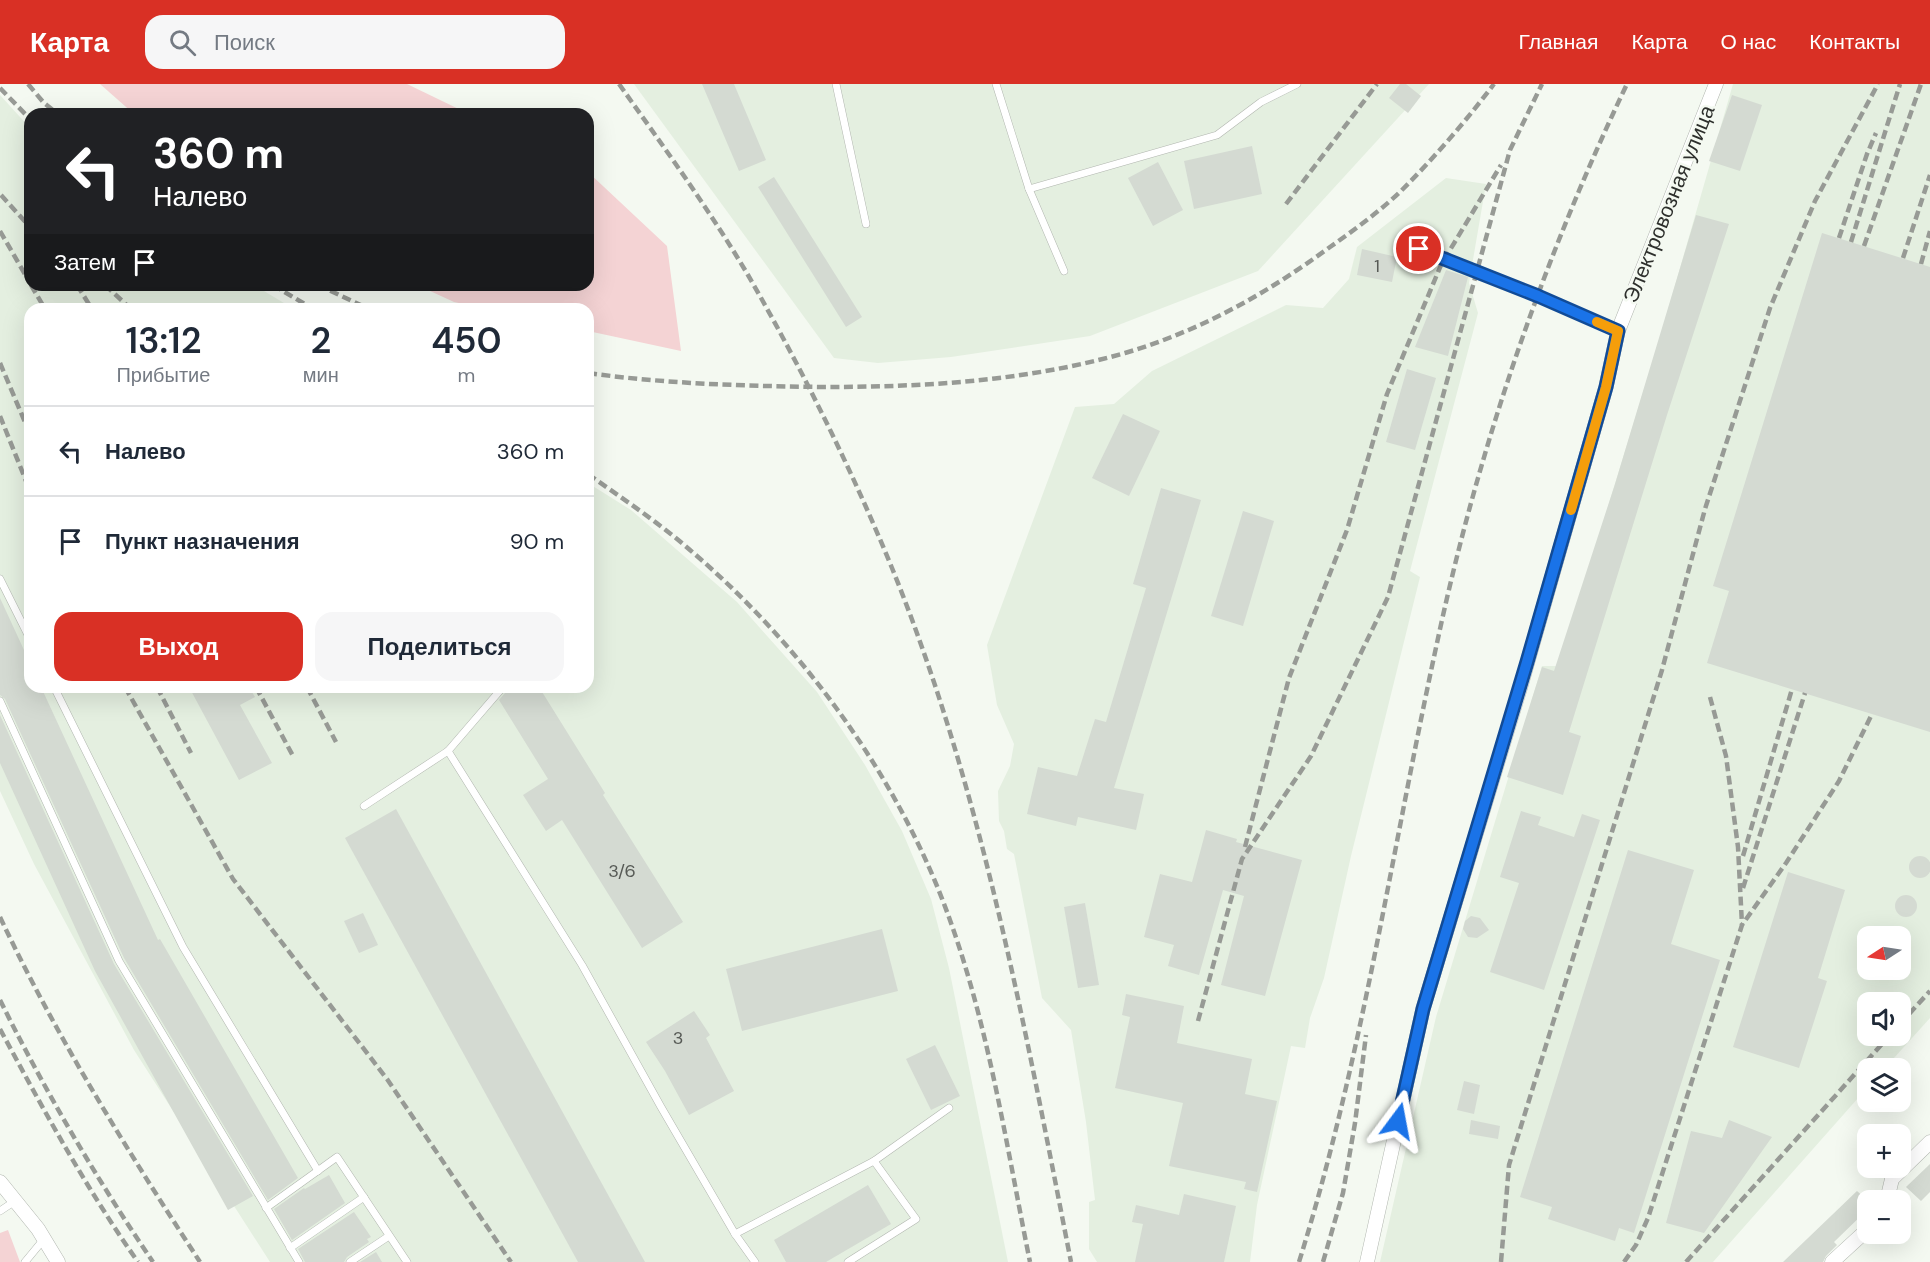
<!DOCTYPE html>
<html lang="ru">
<meta charset="utf-8">
<style>
body{margin:0;font-family:"DM Sans",sans-serif;background:#f6f6f7;color:#1f2937;height:100vh;display:flex;flex-direction:column;font-size:22px;white-space:nowrap}
*{box-sizing:border-box;margin:0}
p{font-size:20px;color:#747a83}
.icon{flex:none;width:33px;height:33px;fill:none;stroke:currentColor;stroke-width:2;stroke-linecap:round;stroke-linejoin:round}
.map{position:relative;flex:1;overflow:hidden}
.panel{position:absolute;left:24px;top:219px;width:570px;height:390px;display:flex;flex-direction:column;background:#fff;border-radius:18px;box-shadow:0 6px 24px #0002}
.panel>*{flex:none}
.guide{position:absolute;left:24px;top:24px;width:570px;height:183px;border-radius:18px;box-shadow:0 6px 24px #0002;background:#202124;color:#fff;overflow:hidden}
.needle{width:39px;rotate:258deg}
.tools{position:absolute;left:1857px;top:842px;display:grid;gap:12px}
.tools a{display:grid;place-items:center;width:54px;height:54px;border-radius:12px;background:#fff;box-shadow:0 6px 24px #0002;font-size:30px}
.pin{position:absolute;display:grid;place-items:center;width:51px;height:51px;color:#fff;margin:-26px;border:3px solid #fff;border-radius:50%;box-shadow:0 2px 6px #0007}
.me{position:absolute;width:66px;margin:-33px;rotate:13deg;stroke-linejoin:round;filter:drop-shadow(0 0 4px #0008)}
.turn{display:flex;align-items:center;gap:21px;height:126px;padding:0 30px;font-size:27px}
.turn .icon{width:78px;height:78px;stroke-width:2.5}
.turn b{display:block;font-size:42px;line-height:51px}
.then{display:flex;align-items:center;height:57px;padding:0 30px;background:#0003;gap:12px;font-size:22px}
.eta{display:flex;justify-content:space-evenly;align-items:center;height:102px;text-align:center}
.eta b{font-size:36px;font-weight:600;line-height:42px}
.button{display:flex;gap:12px;margin-top:auto;padding:12px 30px}
.button a{flex:1;height:69px;border-radius:18px;background:#d93025;color:#fff;font-size:24px;font-weight:600;line-height:69px;text-align:center}
.button a+a{background:#f6f6f7;color:#1f2937}
ul{padding:0;list-style:none}
li{display:flex;align-items:center;gap:18px;height:90px;padding:0 30px;border-top:2px solid #e0e1e3}
li div{flex:1}
li b{display:block;font-size:22px}
li em{font-style:normal}
header{display:flex;align-items:center;gap:36px;box-sizing:border-box;height:84px;padding:0 30px;background:#d93025;color:#fff}
header strong{font-size:28px}
nav{display:flex;gap:33px;margin-inline-start:auto;font-size:21px}
.search{width:420px;height:54px;background:#f6f6f7;display:flex;align-items:center;gap:15px;box-sizing:border-box;padding:0 21px;border-radius:18px;color:#747a83;font-size:22px}
.map>svg:first-child{display:block}
.built{fill:#e4efe0;fill-rule:evenodd}
.green{fill:#f4d3d4}
.building{fill:#d4dad2}
.lines{fill:none;stroke-linecap:round;stroke-linejoin:round}
.service-casing{stroke:#b1b6af;stroke-width:8}
.minor-casing{stroke:#b1b6af;stroke-width:15}
.service{stroke:#fff;stroke-width:7}
.minor{stroke:#fff;stroke-width:14}
.rail{stroke:#979a95;stroke-width:4.5;stroke-dasharray:9 4.5;stroke-linecap:butt}
.route-casing{stroke:#114b97;stroke-width:15}
.route{stroke:#1a73e8;stroke-width:10}
.slow{stroke:#f59e0b;stroke-width:10}
.labels{text-anchor:middle;dominant-baseline:central;stroke-width:5;stroke-linejoin:round;paint-order:stroke}
.number-label{font-size:18px;fill:#575a56}
.street-label{font-size:21px;fill:#2d2f2c;stroke:#f4f9f1}
</style>
<header>
<strong>Карта</strong>
<div class="search"><svg class="icon" aria-label="search" viewBox="0 0 24 24"><circle cx="10" cy="10" r="6"/><path d="M15 15l6 6"/></svg>Поиск</div>
<nav><a>Главная</a><a>Карта</a><a>О нас</a><a>Контакты</a></nav>
</header>
<div class="map">
<svg width="1930" height="1178" viewBox="0 0 1930 1178">
<rect width="100%" height="100%" fill="#f4f9f1"/>
<g class="built">
<polygon points="634,0 1429,0 1258,187 1090,252 951,273 878,279 834,274"/>
<path d="M1733,0H1930V934L1885,984H1868L1867,1004L1713,1178H1380L1436,933L1542,582H1559L1661,250ZM1868,852H1900V885H1868ZM1868,918H1900V951H1868Z"/>
<polygon points="0,11 30,44 30,201 254,201 294,225 30,225 30,603 588,603 588,399 631,426 737,518 817,608 865,681 902,747 931,815 949,884 1008,1178 270,1178 134,966 34,780 0,707"/>
<polygon points="1446,94 1486,100 1469,199 1478,229 1410,487 1420,493 1351,772 1324,894 1310,934 1305,964 1291,962 1257,1121 1250,1178 1097,1178 1089,1165 1089,1118 1095,1116 1086,1038 1071,946 1042,914 1014,770 1007,765 1004,747 999,737 998,707 1010,682 1014,660 997,621 987,561 1075,323 1114,320 1152,287 1286,221 1323,224 1349,195 1357,163"/>
</g>
<g class="green">
<polygon points="100,0 407,0 469,30 134,30"/>
<polygon points="588,88 667,162 681,267 588,247 588,225 487,225 454,218 417,201 588,201"/>
<polygon points="8,1146 20,1178 0,1178 0,1149"/>
</g>
<g class="building">
<polygon points="702,0 734,0 766,76 739,87"/>
<polygon points="1400,0 1406,0 1421,12 1408,29 1389,14"/>
<polygon points="1732,11 1762,21 1740,87 1709,77"/>
<polygon points="1252,62 1262,110 1194,125 1184,77"/>
<polygon points="1158,78 1183,126 1153,142 1128,94"/>
<polygon points="774,93 862,233 846,243 758,103"/>
<polygon points="1696,131 1729,140 1667,331 1569,648 1581,652 1563,711 1507,693 1542,583 1554,587 1615,400"/>
<polygon points="1822,149 1930,183 1930,648 1707,579 1729,507 1713,502"/>
<polygon points="1362,165 1397,173 1392,198 1357,191"/>
<polygon points="1446,186 1468,193 1448,272 1415,263"/>
<polygon points="1407,285 1436,294 1415,366 1386,358"/>
<polygon points="1123,330 1160,347 1129,412 1092,394"/>
<polygon points="1161,404 1201,416 1114,704 1144,710 1136,746 1078,733 1076,742 1027,730 1038,683 1077,692 1095,635 1106,638 1146,504 1133,500"/>
<polygon points="1243,427 1274,437 1243,542 1211,532"/>
<polygon points="0,514 30,579 30,603 41,603 158,856 160,855 298,1094 268,1116 124,874 5,615 0,611"/>
<polygon points="189,603 249,603 255,613 240,621 272,679 239,696"/>
<polygon points="515,603 539,603 605,709 603,711 683,838 642,864 562,736 546,747 523,711 548,695 499,616 505,609"/>
<polygon points="0,631 114,880 253,1112 228,1126 95,887 0,679"/>
<polygon points="396,725 645,1178 578,1178 345,754"/>
<polygon points="1521,727 1541,733 1538,741 1574,753 1582,730 1600,736 1544,906 1490,888 1519,799 1500,793"/>
<polygon points="1206,746 1237,755 1236,758 1302,776 1265,912 1221,901 1244,812 1223,806 1199,891 1168,882 1174,861 1144,853 1160,790 1192,798"/>
<polygon points="1628,766 1694,786 1671,860 1720,876 1634,1149 1619,1144 1615,1157 1548,1135 1552,1123 1520,1113"/>
<circle cx="1920" cy="783" r="11"/>
<polygon points="1788,788 1845,806 1818,894 1827,897 1799,984 1733,963"/>
<circle cx="1906" cy="822" r="11"/>
<polygon points="1085,819 1099,901 1078,904 1064,823"/>
<polygon points="363,829 378,861 359,869 344,837"/>
<polygon points="1471,832 1480,834 1489,846 1477,854 1468,853 1463,845 1465,837"/>
<polygon points="882,845 898,907 742,947 726,885"/>
<polygon points="1126,910 1184,922 1177,959 1252,975 1245,1010 1277,1017 1257,1108 1244,1105 1246,1098 1169,1082 1183,1019 1115,1004 1130,933 1122,931"/>
<polygon points="694,927 710,951 706,954 734,1007 689,1031 665,987 646,958"/>
<polygon points="935,961 960,1012 931,1026 906,975"/>
<polygon points="1464,997 1480,1001 1474,1030 1457,1026"/>
<polygon points="1471,1036 1500,1042 1498,1055 1469,1050"/>
<polygon points="1729,1036 1772,1053 1704,1149 1666,1139 1691,1047 1722,1054"/>
<polygon points="1930,1080 1930,1108 1921,1117 1906,1103"/>
<polygon points="329,1091 345,1119 292,1156 274,1125 304,1104 305,1105"/>
<polygon points="868,1101 891,1140 826,1178 786,1178 774,1156"/>
<polygon points="1857,1107 1868,1117 1868,1125 1834,1158 1837,1161 1826,1172 1823,1178 1783,1178"/>
<polygon points="1184,1110 1236,1122 1224,1178 1135,1178 1143,1140 1132,1138 1136,1121 1179,1131"/>
<polygon points="354,1128 371,1153 367,1155 369,1158 347,1173 344,1178 305,1178 298,1165"/>
<polygon points="376,1168 382,1178 360,1178"/>
</g>
<g class="lines">
<defs>
<g id="service">
<polyline points="836,0 866,140"/>
<polyline points="996,0 1029,105 1217,51 1261,18 1297,0"/>
<polyline points="1029,105 1064,187"/>
<polyline points="1419,165 1538,212 1618,247"/>
<polyline points="0,495 30,555"/>
<polyline points="54,603 183,863 318,1087"/>
<polyline points="0,617 119,877 299,1178"/>
<polyline points="448,667 582,881 661,1023 735,1150 755,1178"/>
<polyline points="364,722 448,667 503,603"/>
<polyline points="266,1124 337,1073 407,1178"/>
<polyline points="0,1127 15,1117"/>
<polyline points="735,1150 874,1077 949,1024"/>
<polyline points="290,1164 364,1113"/>
<polyline points="25,1178 44,1155"/>
<polyline points="350,1178 389,1152"/>
<polyline points="848,1178 916,1135 874,1077"/>
</g>
<g id="minor">
<polyline points="0,1098 38,1145 58,1178"/>
<polyline points="1887,1116 1892,1095 1930,1058"/>
<polyline points="1367,1178 1423,925 1521,601 1606,303 1618,247 1716,0"/>
<polyline points="1832,1178 1868,1145"/>
</g>
</defs>
<use href="#service" class="service-casing"/>
<use href="#minor" class="minor-casing"/>
<use href="#service" class="service"/>
<use href="#minor" class="minor"/>
<g class="rail">
<polyline points="28,0 44,19 58,30"/>
<path d="M619,0C663,62 709,125 748,191C802,285 851,384 892,484C982,706 1025,944 1071,1178"/>
<polyline points="0,4 30,35"/>
<polyline points="1,111 30,143"/>
<polyline points="1286,120 1377,0"/>
<polyline points="0,147 30,199"/>
<polyline points="1839,154 1867,70 1876,49"/>
<polyline points="1851,158 1900,0"/>
<polyline points="1864,162 1921,0"/>
<polyline points="1903,174 1930,91"/>
<polyline points="1921,180 1930,147"/>
<polyline points="31,201 45,225"/>
<polyline points="77,201 92,225"/>
<polyline points="105,201 131,225"/>
<polyline points="273,201 313,225"/>
<polyline points="318,201 369,225"/>
<polyline points="0,279 30,350"/>
<path d="M588,289C667,300 745,302 825,303C926,303 1027,297 1125,269C1202,246 1266,210 1330,163C1354,146 1379,128 1401,107C1434,74 1466,37 1494,0"/>
<polyline points="0,332 30,407"/>
<path d="M588,390C623,415 658,438 690,466C804,563 902,698 951,839C990,949 1007,1065 1030,1178"/>
<polyline points="125,603 233,795 387,995 511,1178"/>
<polyline points="157,603 191,669"/>
<polyline points="256,603 293,672"/>
<polyline points="307,603 336,658"/>
<polyline points="1710,613 1726,672 1738,763 1742,841"/>
<polyline points="1245,763 1289,594 1347,446 1387,310 1441,181 1501,81"/>
<polyline points="1743,772 1792,605"/>
<polyline points="1743,804 1805,609"/>
<path d="M0,833C57,954 127,1066 200,1178"/>
<path d="M0,916C45,1007 96,1094 153,1178"/>
<polyline points="1198,937 1242,775 1311,672 1388,513 1510,66 1542,0"/>
<polyline points="1900,940 1930,907"/>
<path d="M0,945C43,1025 86,1104 138,1178"/>
<path d="M1299,1178C1362,976 1392,766 1437,559C1478,366 1542,178 1627,0"/>
<polyline points="1323,1178 1343,1109 1355,1039 1366,951"/>
<polyline points="1501,1178 1509,1081 1662,586 1705,425 1770,224 1815,117 1878,0"/>
<polyline points="1624,1178 1636,1161 1648,1134 1742,841 1786,779 1839,697 1872,630"/>
<polyline points="1686,1178 1890,951"/>
</g>
</g>
<g class="lines">
<defs>
<polyline id="route" points="1398,1037 1423,925 1527,578 1606,303 1618,247 1538,212 1419,165"/>
</defs>
<use href="#route" class="route-casing"/>
<use href="#route" class="route"/>
<polyline class="slow" points="1571,426 1606,303 1618,247 1597,238"/>
</g>
<g class="labels">
<g class="number-label">
<text x="1377" y="182">1</text>
<text x="622" y="787">3/6</text>
<text x="678" y="954">3</text>
</g>
<g class="street-label">
<text transform="translate(1669 120) rotate(-68)">Электровозная улица</text>
</g>
</g>
</svg>
<div class="tools">
<a><svg class="needle" viewBox="-14 -14 28 28"><path d="M0-13l5 13h-10z" fill="#e53935"/><path d="M0 13l5-13h-10z" fill="#747a83"/></svg></a>
<a><svg class="icon" aria-label="sound" viewBox="0 0 24 24"><path d="M4 9h4l5-4v14l-5-4H4zM17 9q2 3 0 6"/></svg></a>
<a><svg class="icon" aria-label="layers" viewBox="0 0 24 24"><path d="M12 4l9 5-9 5-9-5zM3 14l9 5 9-5"/></svg></a>
<a>+</a>
<a>−</a>
</div>
<div class="pin" style="left:1419px;top:165px;background:#d93025"><svg class="icon" aria-label="arrive" viewBox="0 0 24 24"><path d="M6 21V4h12l-3 4 3 4H6"/></svg></div>
<svg class="me" style="left:1398px;top:1037px" viewBox="-20 -20 40 40"><path d="M0-17L14 15 0 8-14 15z" fill="#1a73e8" stroke="#fff" stroke-width="4"/></svg>
<div class="guide">
<div class="turn"><svg class="icon" aria-label="left" viewBox="0 0 24 24"><path d="M17 20v-9H6M10 6l-5 5 5 5"/></svg><div><b>360 m</b>Налево</div></div>
<div class="then">Затем<svg class="icon" aria-label="arrive" viewBox="0 0 24 24"><path d="M6 21V4h12l-3 4 3 4H6"/></svg></div>
</div>
<section class="panel">
<div class="eta">
<div><b>13:12</b><p>Прибытие</p></div>
<div><b>2</b><p>мин</p></div>
<div><b>450</b><p>m</p></div>
</div>
<ul>
<li><svg class="icon" aria-label="left" viewBox="0 0 24 24"><path d="M17 20v-9H6M10 6l-5 5 5 5"/></svg><div><b>Налево</b></div><em>360 m</em></li>
<li><svg class="icon" aria-label="arrive" viewBox="0 0 24 24"><path d="M6 21V4h12l-3 4 3 4H6"/></svg><div><b>Пункт назначения</b></div><em>90 m</em></li>
</ul>
<div class="button"><a>Выход</a><a>Поделиться</a></div>
</section>
</div>
